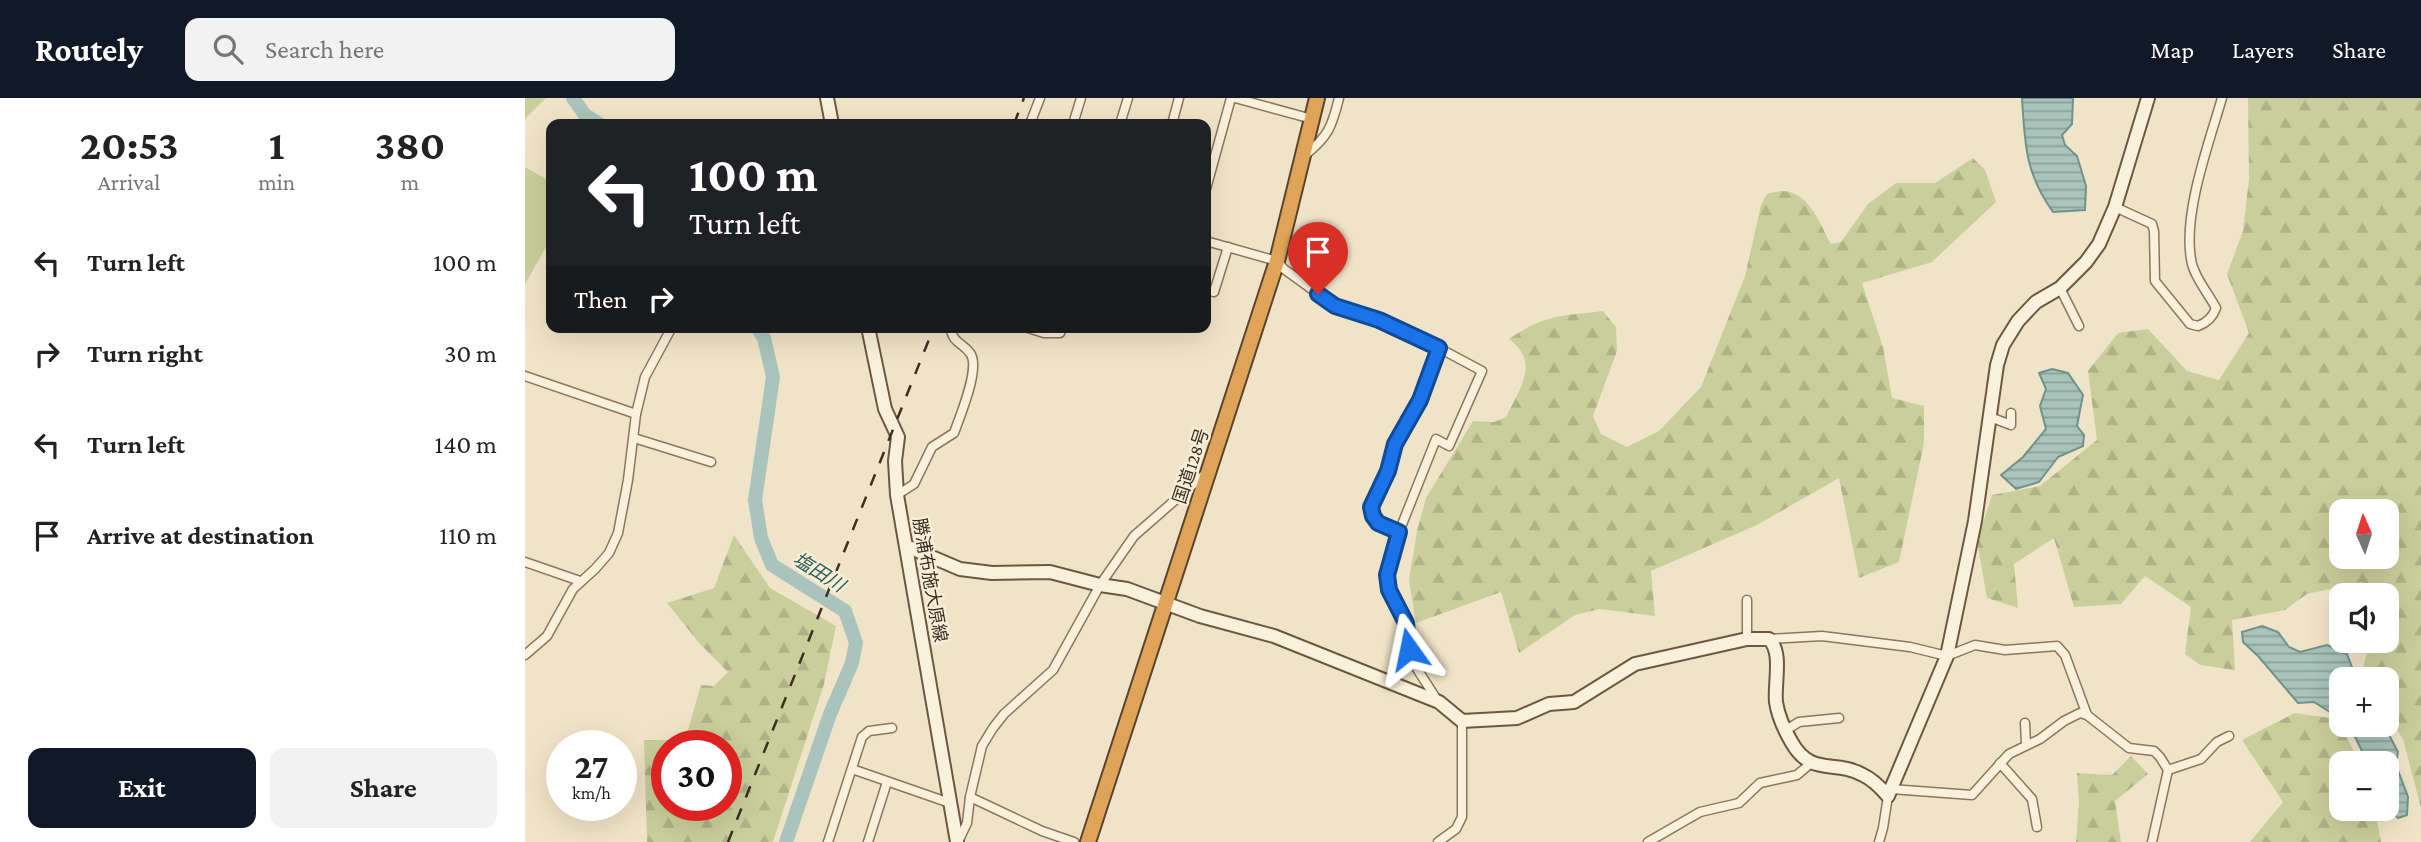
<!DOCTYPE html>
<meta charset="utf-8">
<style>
body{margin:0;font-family:"Crimson Pro","Noto Sans JP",serif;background:#f2f2f2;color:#222;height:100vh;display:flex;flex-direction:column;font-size:26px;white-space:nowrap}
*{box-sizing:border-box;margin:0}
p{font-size:23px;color:#767676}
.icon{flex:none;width:38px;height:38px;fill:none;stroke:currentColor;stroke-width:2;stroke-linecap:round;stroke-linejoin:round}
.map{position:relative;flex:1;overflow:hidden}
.details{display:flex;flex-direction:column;background:#fff;width:525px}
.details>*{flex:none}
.guide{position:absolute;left:21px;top:21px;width:665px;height:214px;border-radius:14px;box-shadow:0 7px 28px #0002;background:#202124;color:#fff;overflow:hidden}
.needle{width:46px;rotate:357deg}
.controls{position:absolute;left:1804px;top:401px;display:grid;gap:14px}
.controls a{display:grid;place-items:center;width:70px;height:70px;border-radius:14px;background:#fff;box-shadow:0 7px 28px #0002;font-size:35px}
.speed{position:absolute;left:21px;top:632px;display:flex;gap:14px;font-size:35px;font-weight:700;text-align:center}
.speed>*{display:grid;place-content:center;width:91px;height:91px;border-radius:50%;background:#fff;box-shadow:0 7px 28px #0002;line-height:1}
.speed small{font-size:18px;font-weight:400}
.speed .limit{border:10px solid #d22;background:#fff;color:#111}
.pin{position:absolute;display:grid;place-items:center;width:60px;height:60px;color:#fff;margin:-72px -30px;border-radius:50% 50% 50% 0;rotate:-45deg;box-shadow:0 0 7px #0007}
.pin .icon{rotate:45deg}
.me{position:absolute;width:77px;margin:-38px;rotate:348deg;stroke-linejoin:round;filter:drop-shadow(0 0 5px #0008)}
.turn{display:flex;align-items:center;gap:24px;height:147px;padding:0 28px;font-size:32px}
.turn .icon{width:91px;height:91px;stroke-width:2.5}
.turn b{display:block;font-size:49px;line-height:60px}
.then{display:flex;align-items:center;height:66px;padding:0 28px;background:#0003;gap:14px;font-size:26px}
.eta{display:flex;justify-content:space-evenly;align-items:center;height:119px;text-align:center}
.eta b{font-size:42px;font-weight:700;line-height:49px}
.cta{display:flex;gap:14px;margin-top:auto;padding:14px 28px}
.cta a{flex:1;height:80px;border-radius:14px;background:#111827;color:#fff;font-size:28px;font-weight:700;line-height:80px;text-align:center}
.cta a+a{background:#f2f2f2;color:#222}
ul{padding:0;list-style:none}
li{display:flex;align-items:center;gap:21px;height:91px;padding:0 28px}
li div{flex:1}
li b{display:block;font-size:26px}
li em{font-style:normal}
header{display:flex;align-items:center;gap:42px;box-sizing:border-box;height:98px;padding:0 35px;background:#111827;color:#fff}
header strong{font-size:33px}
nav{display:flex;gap:38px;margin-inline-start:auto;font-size:24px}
.search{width:490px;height:63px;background:#f2f2f2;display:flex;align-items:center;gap:18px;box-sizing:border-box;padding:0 24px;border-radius:14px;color:#767676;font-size:26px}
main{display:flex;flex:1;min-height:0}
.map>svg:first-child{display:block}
.forest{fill:url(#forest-firs);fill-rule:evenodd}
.pitch{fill:#c9cf9b}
.water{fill:url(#water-rules);stroke:#6f938a;stroke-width:2}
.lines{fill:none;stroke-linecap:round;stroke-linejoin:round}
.river{stroke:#a9c4bc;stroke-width:14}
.street-casing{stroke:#8d765c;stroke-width:11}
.secondary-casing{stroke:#6f573f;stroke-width:16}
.highway-casing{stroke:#5b4430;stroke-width:18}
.street{stroke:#faf1dc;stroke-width:8}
.secondary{stroke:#faf1dc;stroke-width:12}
.highway{stroke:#e0a458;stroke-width:14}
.rail{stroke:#3d2e20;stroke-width:2.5;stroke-dasharray:12 12;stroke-linecap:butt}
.route-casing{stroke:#114b97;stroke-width:18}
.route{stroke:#1a73e8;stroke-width:12}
.labels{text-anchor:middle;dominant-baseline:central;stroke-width:5;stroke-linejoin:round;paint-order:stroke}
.street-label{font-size:18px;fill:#3d2e20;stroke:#f7eed8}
.water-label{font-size:19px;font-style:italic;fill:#2f5d5a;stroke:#f7eed8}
</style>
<header>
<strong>Routely</strong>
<div class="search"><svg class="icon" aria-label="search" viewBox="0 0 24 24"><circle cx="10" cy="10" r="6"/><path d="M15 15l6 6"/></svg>Search here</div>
<nav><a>Map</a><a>Layers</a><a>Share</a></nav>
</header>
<main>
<section class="details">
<div class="eta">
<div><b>20:53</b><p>Arrival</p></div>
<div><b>1</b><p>min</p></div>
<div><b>380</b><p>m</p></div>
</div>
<ul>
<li><svg class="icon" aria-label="left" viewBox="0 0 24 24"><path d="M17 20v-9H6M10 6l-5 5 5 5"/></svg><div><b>Turn left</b></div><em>100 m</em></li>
<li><svg class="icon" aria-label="right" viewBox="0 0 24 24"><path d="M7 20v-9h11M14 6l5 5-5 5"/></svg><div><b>Turn right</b></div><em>30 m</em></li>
<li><svg class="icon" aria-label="left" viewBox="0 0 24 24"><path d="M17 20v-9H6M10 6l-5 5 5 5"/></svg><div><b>Turn left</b></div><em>140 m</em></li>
<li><svg class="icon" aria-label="arrive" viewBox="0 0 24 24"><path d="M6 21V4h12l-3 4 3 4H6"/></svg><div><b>Arrive at destination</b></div><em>110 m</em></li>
</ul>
<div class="cta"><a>Exit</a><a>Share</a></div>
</section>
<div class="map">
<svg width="1896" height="744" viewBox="0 0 1896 744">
<defs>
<pattern id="forest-firs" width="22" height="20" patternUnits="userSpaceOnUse" patternTransform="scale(1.75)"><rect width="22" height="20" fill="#c9cf9b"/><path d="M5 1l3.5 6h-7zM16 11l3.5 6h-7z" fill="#aeb285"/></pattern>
<pattern id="water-rules" width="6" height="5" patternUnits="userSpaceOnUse" patternTransform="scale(1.75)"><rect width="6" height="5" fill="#a9c4bc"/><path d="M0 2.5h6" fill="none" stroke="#8ba098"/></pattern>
</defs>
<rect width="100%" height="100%" fill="#f0e4c8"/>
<g class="forest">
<path d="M1723,0H1896V710L1878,641L1862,617V581H1838L1835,578L1846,543L1862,542V497H1840L1837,484L1782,496L1760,512L1707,522L1710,572L1675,567L1660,556L1666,509L1620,478L1596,506L1549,509L1529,440L1489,466L1493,510L1462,500L1452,443L1467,397L1515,388L1572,342L1563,273L1593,235L1623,231L1662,273L1694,282L1724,235L1702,176L1718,133L1724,81ZM1816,413H1862V458H1816Z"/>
<path d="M1448,60L1460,72L1471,104L1407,164L1337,185L1358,249L1367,300L1399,308V345L1374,464L1334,480L1314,380L1232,427L1126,473L1130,518L1075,511L1050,517L994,555L976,494L891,525L884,482L892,433L901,400L948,323L969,324L981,319C994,292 1016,264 984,241C1020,216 1037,218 1078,213L1091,229L1092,253L1068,318L1076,336L1102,349L1134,333L1176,289L1220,178L1236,107L1242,96C1246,95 1253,93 1258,93C1285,94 1295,127 1306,146L1316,144L1343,106L1371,85H1410Z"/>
<path d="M209,437L245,490L311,528L299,586L248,744H122L119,642H160L176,587L189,588L203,574L175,546L142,505L189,490ZM142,648H201V707H142Z"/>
<polygon points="1770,615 1812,621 1835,665 1816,665 1816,710 1850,711 1856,744 1725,744 1758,704 1717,642"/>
<polygon points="1606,658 1623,676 1590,703 1596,744 1551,744 1554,705 1552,675 1587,677"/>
</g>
<g class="pitch">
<polygon points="0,0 21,0 0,21"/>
<polygon points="0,69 26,84 26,140 0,186"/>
</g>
<g class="water">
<path d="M1497,0H1548L1547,26L1537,37L1540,47L1552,58L1561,88L1560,112L1528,114C1500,75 1500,46 1497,0Z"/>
<polygon points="1527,271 1543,275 1558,297 1552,328 1559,337 1558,348 1533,359 1514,384 1491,391 1476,377 1498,359 1521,331 1515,308 1521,291 1514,275"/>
<polygon points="1737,528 1753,534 1764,549 1775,554 1802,547 1822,556 1828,572 1827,581 1816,581 1816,621 1789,604 1773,605 1733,558 1718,544 1717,534"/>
<polygon points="1824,627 1859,627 1873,654 1871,667 1883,699 1882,717 1873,720 1862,709 1862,665 1843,665"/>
</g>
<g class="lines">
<g class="river">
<polyline points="48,0 60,17 74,26"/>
<polyline points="232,229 239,240 248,279 230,402 236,440 247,467 320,513 331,545 327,565 305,616 261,744"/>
</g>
<defs>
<g id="street">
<polyline points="710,0 787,21"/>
<polyline points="505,26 515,0"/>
<polyline points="548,26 556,0"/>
<polyline points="595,26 603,0"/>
<polyline points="647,26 654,0"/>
<path d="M779,58C803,39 807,29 814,0"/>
<polyline points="681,91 706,0"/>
<path d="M1590,109L1627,126L1629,133L1630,183L1665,226L1673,228C1681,225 1688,219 1691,210C1683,195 1668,177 1666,161C1658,115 1684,45 1697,0"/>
<polyline points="681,143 752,163 759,171 810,208 884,234 957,273 924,348 911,341 874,434 862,477 865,492 881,525 884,551 889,566 912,602"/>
<polyline points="1535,190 1554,228"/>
<polyline points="681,192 689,194 703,149"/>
<polyline points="500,229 519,235 535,235 537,229"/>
<polyline points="0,278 111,316"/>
<polyline points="1465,319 1486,327 1486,315"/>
<polyline points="109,340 186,364"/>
<path d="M372,397L389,386L407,349L429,335C435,318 456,269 445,255C436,243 429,247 425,229"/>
<polyline points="874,434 853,425 848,418 846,409 863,373 870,347 895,302 914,250"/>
<polyline points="0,464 55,483"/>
<polyline points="1222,541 1222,502"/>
<polyline points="1244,541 1297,538 1385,549 1422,558 1450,547 1480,552 1532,548 1540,557 1562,617 1604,650 1629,653 1635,659 1643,672 1627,744"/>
<polyline points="0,557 22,538 48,491 70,471 84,455 93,435 103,382 111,316 120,279 147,229"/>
<polyline points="1500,625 1501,646"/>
<polyline points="1261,632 1274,624 1314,620"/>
<polyline points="1475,665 1507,701 1512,729"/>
<polyline points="327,671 425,705"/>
<polyline points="1643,672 1676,661 1692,644 1704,638"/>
<polyline points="1366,691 1447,697 1484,656 1515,641 1539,623 1555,615 1562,617"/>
<polyline points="445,699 517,733 549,744"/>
<polyline points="303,744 337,639 344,633 367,630"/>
<polyline points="343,744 362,684"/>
<polyline points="433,744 442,725 445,699 457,648 468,630 479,616 528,572 575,487 609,438 680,376"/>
<polyline points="913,744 931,731 937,719 937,623"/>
<polyline points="1123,744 1175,714 1214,705 1235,685 1272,677 1286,665"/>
<polyline points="1354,744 1358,730 1363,698"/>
</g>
<g id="secondary">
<polyline points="302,0 307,26"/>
<polyline points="343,229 360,311 373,339 370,363 372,397 432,744"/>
<path d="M381,448L435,471L467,475L525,474L575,487L602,491L675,518L749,538L914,604L937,623L992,620L1024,606L1049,604L1110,566L1222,541H1244C1258,554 1249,586 1251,604C1253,618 1260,633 1267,645C1287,679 1309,661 1338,677C1347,681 1356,690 1363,698L1422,558L1450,423L1472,267L1478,247L1493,223L1511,204L1535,190L1561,164L1574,146L1590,109L1623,0"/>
</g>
<polyline id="highway" points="563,744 752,163 792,0"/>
</defs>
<use href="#street" class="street-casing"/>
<use href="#secondary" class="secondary-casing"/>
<use href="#highway" class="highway-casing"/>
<use href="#street" class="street"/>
<use href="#secondary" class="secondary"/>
<use href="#highway" class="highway"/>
<g class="rail">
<polyline points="489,26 499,0"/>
<polyline points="203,744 409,229"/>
</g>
</g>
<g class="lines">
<defs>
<polyline id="route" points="793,196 810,208 854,222 914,250 895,302 870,346 863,373 846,409 848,418 853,425 874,434 862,477 864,492 881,525 884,551"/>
</defs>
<use href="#route" class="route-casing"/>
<use href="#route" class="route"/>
</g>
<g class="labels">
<g class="street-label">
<text transform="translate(666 368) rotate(-72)">国道128号</text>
<text transform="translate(405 482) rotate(80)">勝浦布施大原線</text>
</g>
<g class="water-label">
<text transform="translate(294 474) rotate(32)">塩田川</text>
</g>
</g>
</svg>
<div class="controls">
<a><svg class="needle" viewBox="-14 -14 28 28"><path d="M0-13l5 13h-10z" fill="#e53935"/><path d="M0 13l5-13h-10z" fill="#767676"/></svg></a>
<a><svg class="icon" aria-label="sound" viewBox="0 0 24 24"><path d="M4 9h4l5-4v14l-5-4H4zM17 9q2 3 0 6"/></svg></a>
<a>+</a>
<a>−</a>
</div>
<div class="speed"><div>27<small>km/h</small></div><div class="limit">30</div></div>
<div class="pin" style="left:793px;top:196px;background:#d93025"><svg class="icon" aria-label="arrive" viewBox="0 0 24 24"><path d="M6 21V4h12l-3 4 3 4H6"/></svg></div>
<svg class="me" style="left:884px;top:551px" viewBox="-20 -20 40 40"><path d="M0-17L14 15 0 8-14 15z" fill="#1a73e8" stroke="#fff" stroke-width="4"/></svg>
<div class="guide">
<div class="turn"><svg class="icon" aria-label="left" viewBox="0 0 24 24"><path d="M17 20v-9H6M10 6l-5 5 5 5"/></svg><div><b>100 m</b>Turn left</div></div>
<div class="then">Then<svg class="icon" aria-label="right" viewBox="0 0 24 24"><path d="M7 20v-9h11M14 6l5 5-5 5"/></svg></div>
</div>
</div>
</main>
